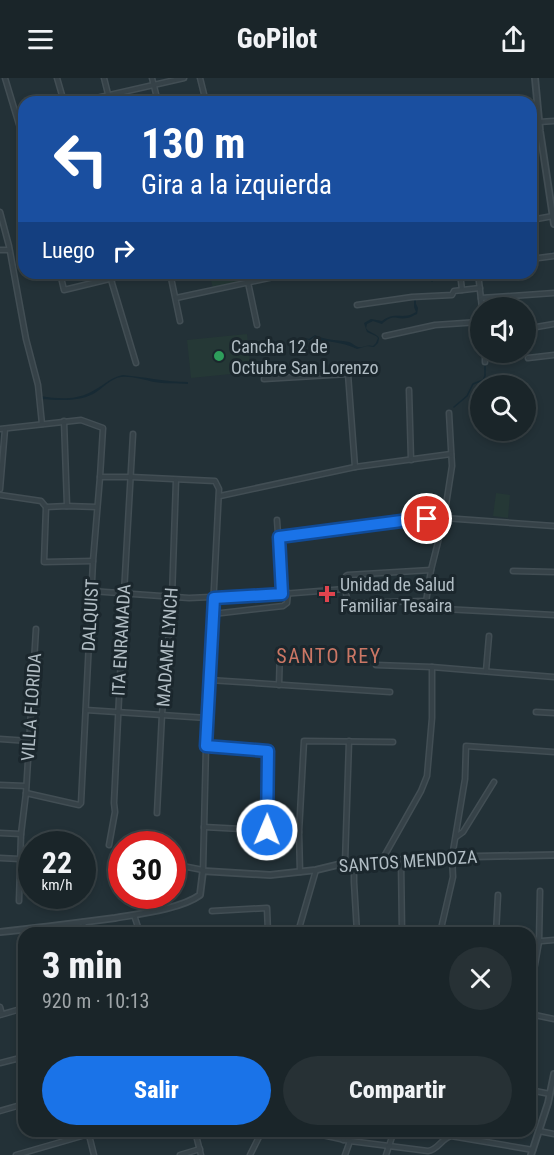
<!DOCTYPE html>
<html lang="es">
<meta charset="utf-8">
<style>
body{margin:0;font-family:"Roboto Condensed",sans-serif;background:#273135;color:#f1f3f6;height:100vh;display:flex;flex-direction:column;font-size:22px;white-space:nowrap}
*{box-sizing:border-box;margin:0}
p{font-size:20px;color:#9fa5a8}
.icon{flex:none;width:33px;height:33px;fill:none;stroke:currentColor;stroke-width:2;stroke-linecap:round;stroke-linejoin:round}
.map{position:relative;flex:1;overflow:hidden}
.details{position:absolute;left:18px;top:849px;width:518px;height:210px;display:flex;flex-direction:column;background:#1a2529;border-radius:18px;box-shadow:0 3px 9px #0003,0 0 0 2px #384246}
.details>*{flex:none}
.hud{position:absolute;left:18px;top:18px;width:519px;height:183px;border-radius:18px;box-shadow:0 3px 9px #0003,0 0 0 2px #384246;background:#1a4fa0;color:#fff;overflow:hidden}
.tools{position:absolute;left:470px;top:219px;display:grid;gap:12px}
.tools a{display:grid;place-items:center;width:66px;height:66px;border-radius:50%;background:#1a2529;box-shadow:0 3px 9px #0003,0 0 0 2px #384246;font-size:30px}
.speed{position:absolute;left:18px;top:753px;display:flex;gap:12px;font-size:30px;font-weight:700;text-align:center}
.speed>*{display:grid;place-content:center;width:78px;height:78px;border-radius:50%;background:#1a2529;box-shadow:0 3px 9px #0003,0 0 0 2px #384246;line-height:1}
.speed small{font-size:15px;font-weight:400}
.speed .limit{border:9px solid #d22;background:#fff;color:#111}
.pin{position:absolute;display:grid;place-items:center;width:51px;height:51px;color:#fff;margin:-26px;border:3px solid #fff;border-radius:50%;box-shadow:0 2px 6px #0007}
.me{position:absolute;width:66px;margin:-33px;rotate:1deg;stroke-linejoin:round;filter:drop-shadow(0 0 4px #0008)}
.turn{display:flex;align-items:center;gap:21px;height:126px;padding:0 24px;font-size:27px}
.turn .icon{width:78px;height:78px;stroke-width:2.5}
.turn b{display:block;font-size:42px;line-height:51px}
.then{display:flex;align-items:center;height:57px;padding:0 24px;background:#0003;gap:12px;font-size:22px}
.round{display:grid;place-items:center;flex:none;width:63px;height:63px;border-radius:32px;background:#273135}
.headline{display:flex;align-items:center;justify-content:space-between;height:102px;padding:0 24px}
h1{font-size:36px;font-weight:800;line-height:45px}
.button{display:flex;gap:12px;margin-top:auto;padding:12px 24px}
.button a{flex:1;height:69px;border-radius:36px;background:#1a73e8;color:#fff;font-size:24px;font-weight:800;line-height:69px;text-align:center}
.button a+a{background:#273135;color:#f1f3f6}
header{display:flex;justify-content:space-between;align-items:center;height:78px;padding:0 24px;background:#1a2529;font-size:27px;font-weight:800}
.map>svg:first-child{display:block}
.green{fill:#253836}
.water{fill:#172a34}
.lines{fill:none;stroke-linecap:round;stroke-linejoin:round}
.stream{stroke:#172a34;stroke-width:1.5}
.minor-casing{stroke:#424e54;stroke-width:7}
.tertiary-casing{stroke:#424e54;stroke-width:8}
.minor{stroke:#364248;stroke-width:4}
.tertiary{stroke:#364248;stroke-width:4.5}
.route-casing{stroke:#114b97;stroke-width:15}
.route{stroke:#1a73e8;stroke-width:10}
.leisure-dot{fill:#2e9e5b;stroke:#1b272d;stroke-width:2}
.health-dot{fill:#e0444e;stroke:#1b272d;stroke-width:2}
.labels{text-anchor:middle;dominant-baseline:central;stroke-width:6;stroke-linejoin:round;paint-order:stroke}
.poi-label{font-size:18px;fill:#b1bdc4;stroke:#1b272d;text-anchor:start}
.street-label{font-size:18px;fill:#b1bdc4;stroke:#1b272d}
.neighbourhood-label{font-size:20px;letter-spacing:1.5px;fill:#cb7765;stroke:#1b272d}
</style>
<header><svg class="icon" aria-label="menu" viewBox="0 0 24 24"><path d="M4 6h16M4 12h16M4 18h16"/></svg>GoPilot<svg class="icon" aria-label="share" viewBox="0 0 24 24"><path d="M12 15V3M7 8l5-5 5 5M5 13v7h14v-7"/></svg></header>
<div class="map">
<svg width="554" height="1077" viewBox="0 0 554 1077">
<rect width="100%" height="100%" fill="#233137"/>
<g class="green">
<polygon points="209,195 242,195 244,203 213,210"/>
<polygon points="247,256 251,294 191,300 187,262"/>
<polygon points="496,415 510,417 508,440 493,438"/>
</g>
<g class="water">
<path d="M414,220H416V226L418,230L417,236C414,237 410,240 407,240C395,242 394,235 382,246L373,243L367,246L366,250C369,255 376,255 379,260L378,265L374,269L367,268L357,271C348,266 331,263 321,263L315,258L310,262L305,261V260L309,261L315,257C325,262 338,262 349,264C352,265 355,268 358,269C364,270 367,266 373,268L376,265L378,260L376,258L367,254L364,245L371,241L382,243C396,232 402,243 416,234L414,229Z"/>
<path d="M123,297C145,299 165,304 188,304V306C177,305 165,306 154,304C144,302 133,298 121,299C111,300 102,311 93,316C78,324 58,322 41,321V318C57,321 75,322 89,315C101,310 110,299 123,297Z"/>
</g>
<g class="lines">
<g class="stream">
<polyline points="552,174 552,175"/>
<polyline points="432,203 434,195"/>
<polyline points="454,329 467,318 473,306 483,302 485,298 485,288"/>
</g>
<defs>
<g id="minor">
<polyline points="5,0 24,63"/>
<polyline points="57,0 64,24"/>
<polyline points="104,0 110,24"/>
<polyline points="152,0 158,24"/>
<polyline points="200,0 206,24"/>
<polyline points="79,24 184,0"/>
<polyline points="539,44 554,43"/>
<polyline points="0,134 9,168 26,261 38,307 42,346"/>
<polyline points="531,142 553,138"/>
<polyline points="0,172 9,172"/>
<polyline points="531,181 554,178"/>
<polyline points="60,195 64,212 134,195"/>
<polyline points="109,195 136,285"/>
<polyline points="170,195 180,243"/>
<polyline points="246,195 257,247"/>
<polyline points="460,195 462,212"/>
<polyline points="478,195 482,230"/>
<polyline points="176,220 292,195"/>
<polyline points="481,220 554,215"/>
<polyline points="357,227 412,219 452,217 454,213 480,210"/>
<polyline points="525,251 554,246"/>
<polyline points="385,258 435,247 479,244"/>
<polyline points="485,274 485,284"/>
<polyline points="528,280 554,277"/>
<polyline points="264,301 348,296 355,389"/>
<polyline points="409,312 411,382"/>
<polyline points="449,335 452,388 444,440 431,492 425,530 554,537"/>
<polyline points="64,343 67,428"/>
<polyline points="0,351 81,342 103,350 100,399 93,483 81,725 79,727 26,715"/>
<polyline points="100,399 131,399 215,403 219,411 206,668 203,793"/>
<polyline points="0,411 5,351"/>
<polyline points="0,417 41,423 46,429 44,484 93,483"/>
<polyline points="220,418 355,389 451,376"/>
<polyline points="46,429 67,428 97,429"/>
<polyline points="277,442 282,516"/>
<polyline points="279,459 409,442 444,440 554,448"/>
<polyline points="513,493 554,494"/>
<polyline points="91,513 189,520 282,516 345,511"/>
<polyline points="426,523 348,525 345,511 346,498 348,497 431,492"/>
<polyline points="213,536 283,528 287,525 288,515"/>
<polyline points="376,587 432,589 554,599"/>
<polyline points="486,593 489,558"/>
<polyline points="209,602 390,614"/>
<polyline points="279,607 280,571"/>
<polyline points="86,632 207,640"/>
<polyline points="536,634 554,635"/>
<polyline points="0,661 29,663"/>
<polyline points="206,668 268,673 267,751"/>
<polyline points="0,707 26,708"/>
<polyline points="157,735 162,636 172,519 176,402"/>
<polyline points="204,749 299,754"/>
<polyline points="0,755 21,756"/>
<polyline points="456,759 463,754 494,704"/>
<polyline points="109,767 115,734 114,725 124,515 133,356"/>
<polyline points="0,780 20,781"/>
<polyline points="382,782 421,713 427,698 432,640 432,589"/>
<polyline points="401,782 402,855"/>
<polyline points="354,784 354,804 357,855"/>
<polyline points="345,785 349,663"/>
<polyline points="172,786 203,792"/>
<polyline points="300,794 299,754 304,663 393,664"/>
<polyline points="19,823 21,756 26,715 36,551"/>
<polyline points="212,833 267,830 268,855"/>
<polyline points="134,837 140,855"/>
<polyline points="83,844 85,855"/>
<polyline points="298,854 316,792"/>
<polyline points="440,855 453,799 452,779 465,701 466,668 554,674"/>
<polyline points="496,855 498,817"/>
<polyline points="530,864 554,862"/>
<polyline points="530,915 539,864 540,813"/>
<polyline points="0,929 2,936"/>
<polyline points="530,936 554,941"/>
<polyline points="0,937 24,930"/>
<polyline points="0,985 24,979"/>
<polyline points="530,1012 550,1016"/>
<polyline points="0,1033 24,1026"/>
<polyline points="88,1053 94,1077"/>
<polyline points="195,1053 201,1077"/>
<path d="M304,1053L350,1063L428,1073C438,1072 442,1060 451,1058L533,1072"/>
<polyline points="539,1053 554,1056"/>
<polyline points="343,1062 347,1053"/>
<polyline points="16,1077 99,1053"/>
<polyline points="180,1077 200,1071"/>
<polyline points="250,1077 262,1053"/>
<polyline points="345,1077 350,1063"/>
<polyline points="386,1077 394,1053"/>
</g>
<g id="tertiary">
<polyline points="535,0 540,53 554,146"/>
<path d="M0,854C39,850 77,845 115,840C138,836 181,831 200,817L203,793L270,797L316,792L345,785L452,779L554,777"/>
<polyline points="531,1077 548,1025 554,996"/>
</g>
</defs>
<use href="#minor" class="minor-casing"/>
<use href="#tertiary" class="tertiary-casing"/>
<use href="#minor" class="minor"/>
<use href="#tertiary" class="tertiary"/>
</g>
<g class="lines">
<defs>
<polyline id="route" points="267,752 268,673 206,668 214,520 282,516 279,459 409,442 427,441"/>
</defs>
<use href="#route" class="route-casing"/>
<use href="#route" class="route"/>
</g>
<circle class="leisure-dot" cx="219" cy="278" r="6"/>
<path class="health-dot" d="M324 507h6v6h6v6h-6v6h-6v-6h-6v-6h6z"/>
<g class="labels">
<g class="poi-label">
<text x="231" y="268">Cancha 12 de<tspan x="231" dy="21">Octubre San Lorenzo</tspan></text>
<text x="340" y="506">Unidad de Salud<tspan x="340" dy="21">Familiar Tesaira</tspan></text>
</g>
<g class="street-label">
<text transform="translate(90 537) rotate(-87)">DALQUIST</text>
<text transform="translate(121 562) rotate(-87)">ITA ENRAMADA</text>
<text transform="translate(167 569) rotate(-86)">MADAME LYNCH</text>
<text transform="translate(31 629) rotate(-86)">VILLA FLORIDA</text>
<text transform="translate(408 783) rotate(-4)">SANTOS MENDOZA</text>
</g>
<g class="neighbourhood-label">
<text x="329" y="578">SANTO REY</text>
</g>
</g>
</svg>
<div class="tools">
<a><svg class="icon" aria-label="sound" viewBox="0 0 24 24"><path d="M4 9h4l5-4v14l-5-4H4zM17 9q2 3 0 6"/></svg></a>
<a><svg class="icon" aria-label="search" viewBox="0 0 24 24"><circle cx="10" cy="10" r="6"/><path d="M15 15l6 6"/></svg></a>
</div>
<div class="speed"><div>22<small>km/h</small></div><div class="limit">30</div></div>
<div class="pin" style="left:427px;top:441px;background:#d93025"><svg class="icon" aria-label="arrive" viewBox="0 0 24 24"><path d="M6 21V4h12l-3 4 3 4H6"/></svg></div>
<svg class="me" style="left:267px;top:752px" viewBox="-20 -20 40 40"><circle r="17" fill="#1a73e8" stroke="#fff" stroke-width="3"/><path d="M0-11L8 9 0 5-8 9z" fill="#fff"/></svg>
<div class="hud">
<div class="turn"><svg class="icon" aria-label="left" viewBox="0 0 24 24"><path d="M17 20v-9H6M10 6l-5 5 5 5"/></svg><div><b>130 m</b>Gira a la izquierda</div></div>
<div class="then">Luego<svg class="icon" aria-label="right" viewBox="0 0 24 24"><path d="M7 20v-9h11M14 6l5 5-5 5"/></svg></div>
</div>
<section class="details">
<div class="headline"><div><h1>3 min</h1><p>920 m · 10:13</p></div><a class="round"><svg class="icon" aria-label="close" viewBox="0 0 24 24"><path d="M6 6l12 12M18 6L6 18"/></svg></a></div>
<div class="button"><a>Salir</a><a>Compartir</a></div>
</section>
</div>
